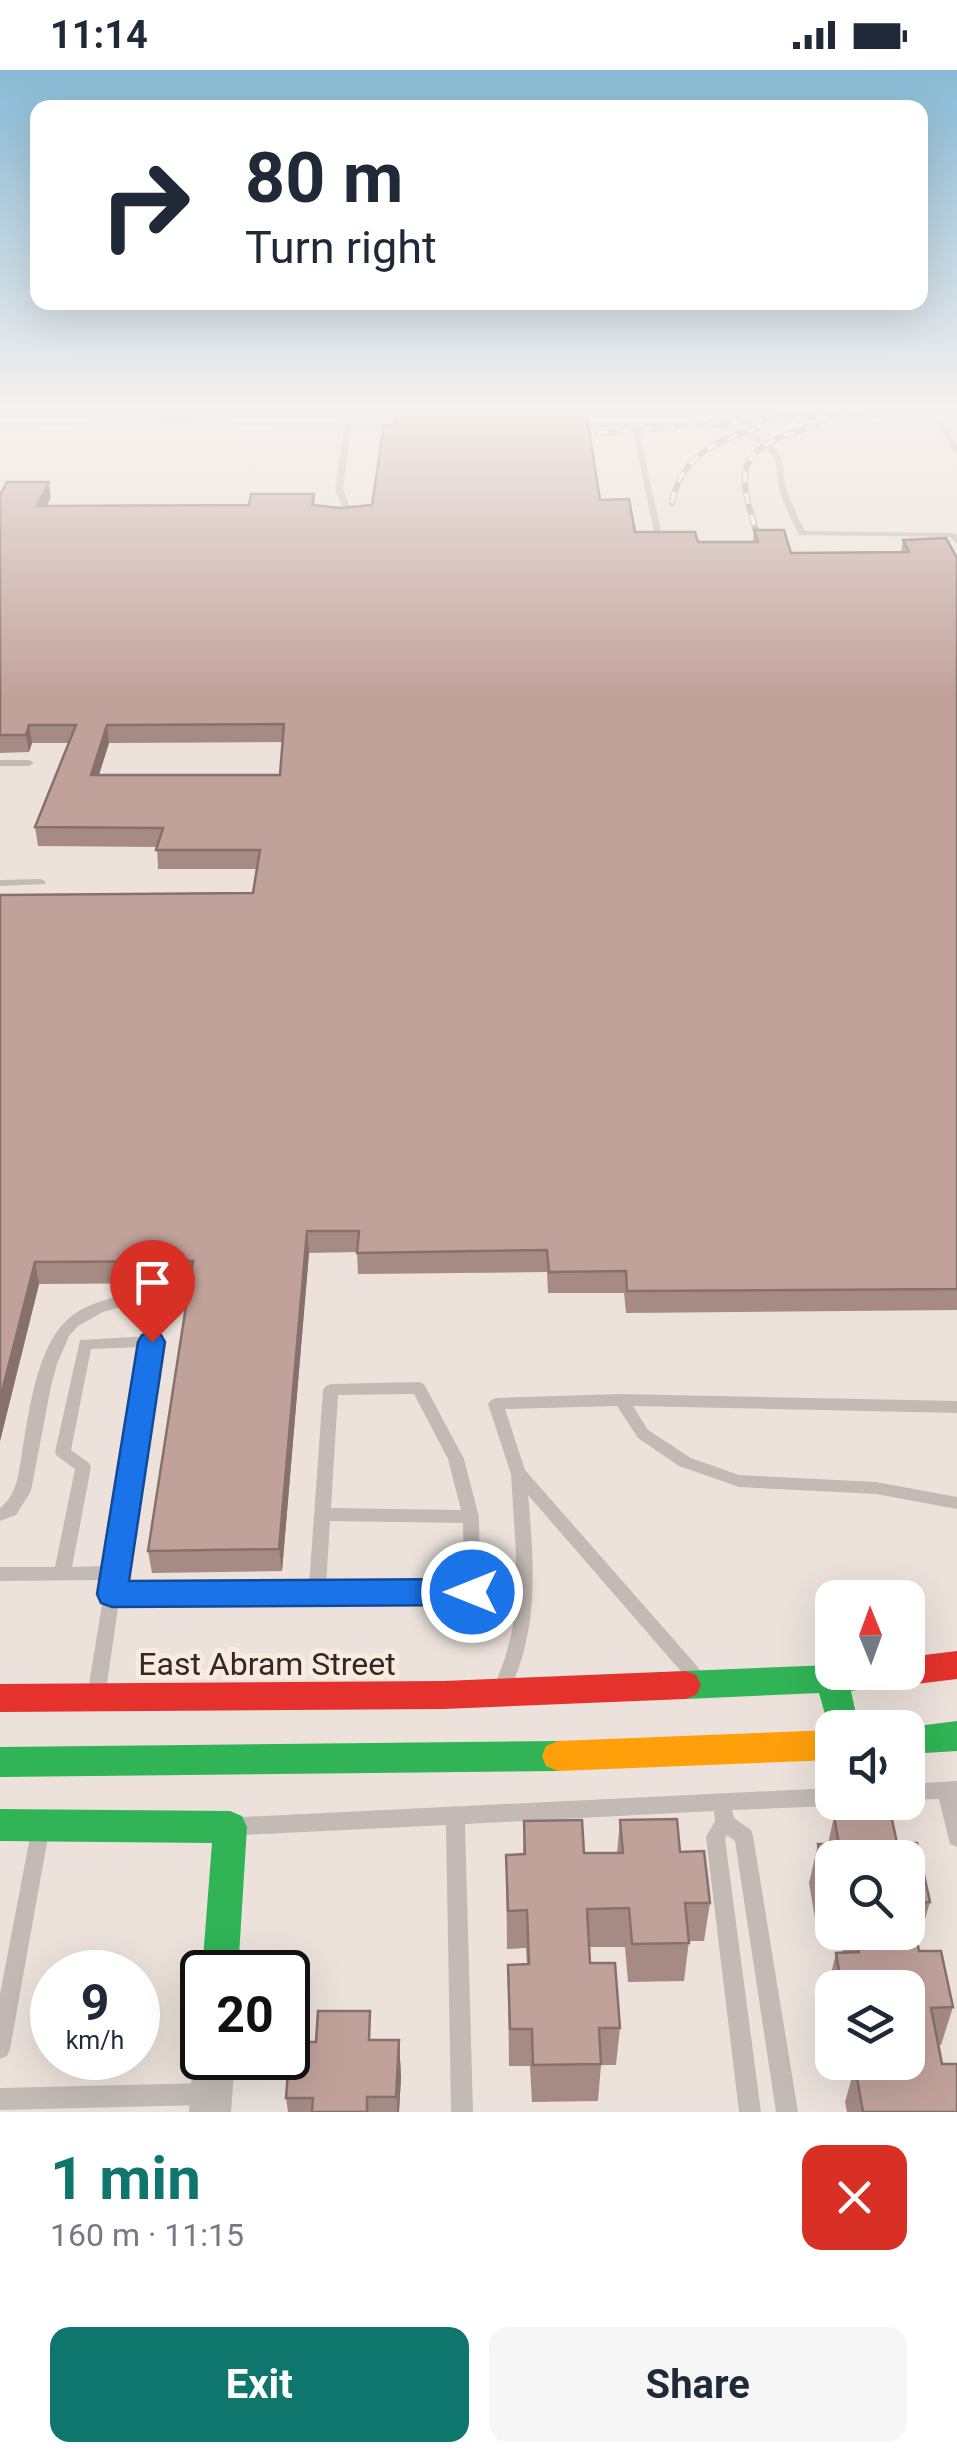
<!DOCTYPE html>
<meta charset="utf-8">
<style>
body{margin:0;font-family:Roboto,sans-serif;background:#f6f6f7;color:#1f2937;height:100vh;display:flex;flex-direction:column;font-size:38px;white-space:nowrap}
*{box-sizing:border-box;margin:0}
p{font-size:32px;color:#747a83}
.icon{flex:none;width:55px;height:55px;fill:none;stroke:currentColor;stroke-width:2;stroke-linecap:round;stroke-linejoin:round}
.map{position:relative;height:2042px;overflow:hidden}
.details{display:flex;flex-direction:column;background:#fff;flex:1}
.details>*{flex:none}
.top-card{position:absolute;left:30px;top:30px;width:898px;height:210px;border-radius:20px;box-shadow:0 10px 40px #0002;background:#fff;color:#1f2937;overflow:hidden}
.needle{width:65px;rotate:359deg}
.controls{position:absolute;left:815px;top:1510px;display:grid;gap:20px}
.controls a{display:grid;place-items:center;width:110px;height:110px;border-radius:20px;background:#fff;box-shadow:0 10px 40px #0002;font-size:50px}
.speed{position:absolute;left:30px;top:1880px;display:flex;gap:20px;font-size:50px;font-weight:700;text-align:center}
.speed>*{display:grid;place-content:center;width:130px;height:130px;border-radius:50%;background:#fff;box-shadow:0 10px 40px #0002;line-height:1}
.speed small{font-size:25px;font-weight:400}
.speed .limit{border:5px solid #111;border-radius:15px;background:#fff;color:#111}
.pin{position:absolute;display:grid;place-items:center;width:85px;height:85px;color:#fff;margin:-102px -42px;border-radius:50% 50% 50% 0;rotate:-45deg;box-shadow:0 0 10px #0007}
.pin .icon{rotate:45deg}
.me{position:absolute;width:110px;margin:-55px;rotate:270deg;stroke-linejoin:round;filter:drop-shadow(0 0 8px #0008)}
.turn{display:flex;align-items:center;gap:35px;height:210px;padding:0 50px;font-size:45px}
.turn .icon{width:130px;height:130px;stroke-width:2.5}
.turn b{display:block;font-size:70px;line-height:85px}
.round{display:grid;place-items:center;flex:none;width:105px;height:105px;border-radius:20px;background:#f6f6f7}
.overview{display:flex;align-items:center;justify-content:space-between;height:170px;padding:0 50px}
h1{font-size:60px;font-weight:700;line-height:75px;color:#0f766e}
.cta{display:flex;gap:20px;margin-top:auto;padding:20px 50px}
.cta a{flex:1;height:115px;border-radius:20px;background:#0f766e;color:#fff;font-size:40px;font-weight:700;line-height:115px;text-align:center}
.cta a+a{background:#f6f6f7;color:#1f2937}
.status{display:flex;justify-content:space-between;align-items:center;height:70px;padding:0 50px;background:#fff;direction:ltr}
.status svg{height:28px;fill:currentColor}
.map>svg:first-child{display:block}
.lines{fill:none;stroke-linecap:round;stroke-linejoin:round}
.lane{fill:#c4bab5;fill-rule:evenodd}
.street{fill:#c4bab5;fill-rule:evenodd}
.fast{fill:#30b455;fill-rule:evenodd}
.slow{fill:#ff9f0a;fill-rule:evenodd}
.jam{fill:#e5322d;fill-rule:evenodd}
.rail-casing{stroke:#aca39f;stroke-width:6}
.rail{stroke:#faebe0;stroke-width:4;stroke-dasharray:11;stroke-linecap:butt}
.wall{fill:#a68b85;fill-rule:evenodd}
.shaded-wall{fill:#87716c}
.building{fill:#c1a29b;stroke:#87716c;stroke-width:2.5;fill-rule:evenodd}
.route{fill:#1a73e8;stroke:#114b97;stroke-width:2.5}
.labels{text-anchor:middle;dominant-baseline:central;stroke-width:10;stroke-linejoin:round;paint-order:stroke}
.near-street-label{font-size:32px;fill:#342724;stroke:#faebe0}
</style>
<div class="status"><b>11:14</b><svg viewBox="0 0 49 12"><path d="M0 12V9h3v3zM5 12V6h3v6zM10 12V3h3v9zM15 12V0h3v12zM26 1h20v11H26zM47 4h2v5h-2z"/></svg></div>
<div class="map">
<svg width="957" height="2042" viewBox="0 0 957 2042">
<rect width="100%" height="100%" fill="#ece2db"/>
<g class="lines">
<g class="lane">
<polygon points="938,348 941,350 957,376 957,384 954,382 935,350"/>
<polygon points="178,350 399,354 402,356 399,358 351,357 343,419 349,434 347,448 343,450 339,448 341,434 335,419 344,357 178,354 0,356 0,352"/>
<path d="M650,351C685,352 763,351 781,388C785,397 783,408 786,418C791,433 798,447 805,461L953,463L957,465V474L950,467L799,465C792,451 785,437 780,422C776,411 779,394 772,385C748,353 674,355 638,356L661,461L654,463L632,356L574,357L571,355L574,353Z"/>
<polygon points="0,690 29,690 34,693 29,696 0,696"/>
<polygon points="41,809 46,812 45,814 0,816 0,810"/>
<path d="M170,1220L175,1221L177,1225L175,1229L127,1235L103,1242L78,1256L69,1266L57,1294L51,1316L31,1421L16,1445L0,1451V1438C16,1425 18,1408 21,1389C29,1345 36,1265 79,1241C106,1225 140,1223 170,1220Z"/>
<path d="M151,1266L156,1267L158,1271L121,1517L309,1516L323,1320L326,1316L331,1314L419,1312L424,1314L464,1389L479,1447L480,1522L478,1527L472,1529L119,1531L106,1620L103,1625L97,1628L91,1625L88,1620L106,1510L0,1511V1497H55L75,1399L57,1386L55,1382L80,1270ZM143,1277L108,1496L72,1497L91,1397L89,1393L71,1380L91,1279ZM414,1324L448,1389L461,1440L331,1438L338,1325ZM330,1451L463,1453L464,1515L326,1516Z"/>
<path d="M621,1324L957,1331V1343L633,1336L648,1360L691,1388L739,1405L876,1412L957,1427V1439L876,1424L739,1417L679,1396L638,1368L617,1336L505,1339L525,1400L697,1596L700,1601L697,1606L691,1609L685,1606L528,1425C534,1490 539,1556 511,1617L505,1620L499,1617L496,1612L505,1588L512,1562L515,1536L516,1484L511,1404L488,1334L491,1330L496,1328Z"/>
<polygon points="957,1711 957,1777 950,1774 939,1729 908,1730 908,1714"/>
<polygon points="832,1718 832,1732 839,1732 832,1736 732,1740 734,1748 751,1760 753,1766 798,2042 776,2042 735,1771 727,1765 725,1769 761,2042 739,2042 706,1767 715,1751 714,1741 465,1754 473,2042 451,2042 446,1755 243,1765 236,1762 234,1756 236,1750 243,1747"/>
<polygon points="39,1758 46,1761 48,1767 10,1979 7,1986 0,1989 0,1924 30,1767 32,1761"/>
<polygon points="207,2013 214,2017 218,2024 214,2031 207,2035 0,2040 0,2018"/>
</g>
<polygon class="street" points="202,1972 202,1988 235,1988 231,2042 189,2042 193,1988"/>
<g class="fast">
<polygon points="832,1595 832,1602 908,1602 908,1597 910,1602 905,1612 851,1621 859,1658 832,1658 832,1669 819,1623 685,1629 674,1625 669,1615 674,1605 685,1601"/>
<polygon points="957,1651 957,1681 908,1684 908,1658 902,1658"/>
<polygon points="558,1671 570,1676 574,1686 570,1696 558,1701 0,1707 0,1677"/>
<polygon points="0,1739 230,1741 242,1746 247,1757 238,1902 202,1902 212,1773 0,1771"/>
</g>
<polygon class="slow" points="832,1660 832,1690 558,1701 546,1696 542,1686 546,1676 558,1671"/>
<g class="jam">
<polygon points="957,1581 957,1609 908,1615 897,1611 893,1602 908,1602 908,1587"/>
<polygon points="685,1601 696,1605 701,1615 696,1625 685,1629 443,1639 0,1642 0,1614 443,1611"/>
</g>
<defs>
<g id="rail">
<polyline points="598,363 782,348 957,342"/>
<path d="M672,433C680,388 715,371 756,359"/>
<path d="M761,476C736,399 730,379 818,355"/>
</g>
</defs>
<use href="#rail" class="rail-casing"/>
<use href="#rail" class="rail"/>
</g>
<g class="wall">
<path d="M314,424L315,435L341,438L600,430L635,462L698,472H753L754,460L791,483L901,482L903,470L957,488V1240L626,1243L624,1223H548L547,1202L358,1204L357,1182L309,1183L282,1501L152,1503L148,1481L189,1213L39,1214L0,1371V825L253,823L257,799H158L157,777L38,776L35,757L69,673H32L29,682L0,683V425L51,427L47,436L249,435ZM283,672L280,705H99L109,673Z"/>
<path d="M834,1746L897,1773L930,1832L919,1870L917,1871L919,1881L953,1937L941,1975H938L942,1994L957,2042H847L845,2032L855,1996L862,1995L861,1992H908V1918H832V1952L827,1921L836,1883H843L841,1872H819L809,1813L818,1774H828ZM832,1788L908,1862H832Z"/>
<polygon points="620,1750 680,1782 710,1833 704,1871 689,1871 684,1911 628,1912 625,1877 589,1877 590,1893 620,1958 616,1995 601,1995 598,2031 532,2032 530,1996 509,1996 508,1895 527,1894 526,1878 507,1879 506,1785 523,1784 524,1751 584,1783 617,1783"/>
<polygon points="373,1970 399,1970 401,2007 399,2042 288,2042 286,2028 316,1972"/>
</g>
<g class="shaded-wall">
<polygon points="49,412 51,427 39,451 37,436"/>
<polygon points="29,655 32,673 29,682 26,665"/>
<polygon points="107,655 109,673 93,723 91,705"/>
<polygon points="307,1161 309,1183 282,1501 279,1479"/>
<polygon points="35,1192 39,1214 0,1371 0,1329"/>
<polygon points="399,1970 401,2007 399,2042 397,2042"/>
</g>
<g class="building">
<path d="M395,347H587L600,430L629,429L635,462H695L698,472H758L754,460H784L791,483L909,482L903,470L946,468L957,488V1219L627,1221L626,1201L549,1202L547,1180L357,1183L359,1161H307L279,1479L148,1481L193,1191L35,1192L0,1329V825L253,823L260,780H156L163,758L35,757L76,655H29L26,665H0V425L7,412H49L37,436L249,435L251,424H314L312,435L341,438L372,435L384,355L395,356ZM284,654L280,705H91L107,655Z"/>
<polygon points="891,1745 897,1773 917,1773 930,1832 909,1833 919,1881 941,1881 953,1937 931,1938 942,1994 957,1994 957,2042 863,2042 855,1996 879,1995 878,1992 908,1992 908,1918 842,1918 836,1883 859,1882 855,1862 908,1862 908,1788 832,1788 832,1834 828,1834 818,1774 839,1774 834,1746"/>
<polygon points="677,1749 680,1782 704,1781 710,1833 685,1833 689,1873 632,1874 629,1838 587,1839 590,1893 615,1893 620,1958 599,1958 601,1994 533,1995 532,1959 510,1959 508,1895 529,1894 527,1840 508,1841 506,1785 525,1784 524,1751 582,1750 584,1783 623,1783 620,1750"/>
<polygon points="318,1941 370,1941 369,1970 399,1970 396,2027 367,2027 367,2042 312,2042 313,2028 286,2028 290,1972 316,1972"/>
</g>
<linearGradient id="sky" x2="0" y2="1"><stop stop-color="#87b9d6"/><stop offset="0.54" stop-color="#f6f2ef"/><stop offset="1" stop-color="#f6f2ef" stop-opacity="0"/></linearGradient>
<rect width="957" height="625" fill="url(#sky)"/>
<polygon class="route" points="152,1262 161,1265 165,1272 129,1511 472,1509 483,1513 488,1522 483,1531 472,1535 112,1537 101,1533 97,1524 138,1272 142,1265"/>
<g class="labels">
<g class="near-street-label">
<text x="267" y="1594">East Abram Street</text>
</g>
</g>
</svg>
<div class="controls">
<a><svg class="needle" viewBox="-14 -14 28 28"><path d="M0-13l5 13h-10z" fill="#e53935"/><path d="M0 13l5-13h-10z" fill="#747a83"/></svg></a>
<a><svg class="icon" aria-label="sound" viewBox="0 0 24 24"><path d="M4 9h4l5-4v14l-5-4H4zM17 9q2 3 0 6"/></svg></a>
<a><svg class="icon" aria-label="search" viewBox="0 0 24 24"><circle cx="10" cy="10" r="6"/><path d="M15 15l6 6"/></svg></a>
<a><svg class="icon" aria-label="layers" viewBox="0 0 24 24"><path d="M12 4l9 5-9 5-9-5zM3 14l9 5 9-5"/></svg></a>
</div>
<div class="speed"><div>9<small>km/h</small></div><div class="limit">20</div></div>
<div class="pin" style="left:152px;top:1272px;background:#d93025"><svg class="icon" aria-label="arrive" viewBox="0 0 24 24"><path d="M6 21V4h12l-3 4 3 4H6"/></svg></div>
<svg class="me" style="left:472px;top:1522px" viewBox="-20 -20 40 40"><circle r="17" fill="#1a73e8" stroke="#fff" stroke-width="3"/><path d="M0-11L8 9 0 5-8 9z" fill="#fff"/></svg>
<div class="top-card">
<div class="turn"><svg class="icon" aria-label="right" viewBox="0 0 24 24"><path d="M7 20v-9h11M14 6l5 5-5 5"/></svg><div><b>80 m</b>Turn right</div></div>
</div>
</div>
<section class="details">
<div class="overview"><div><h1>1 min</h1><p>160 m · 11:15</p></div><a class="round" style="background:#d93025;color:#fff"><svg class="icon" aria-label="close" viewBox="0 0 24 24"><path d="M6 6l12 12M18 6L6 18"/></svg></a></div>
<div class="cta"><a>Exit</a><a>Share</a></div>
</section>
